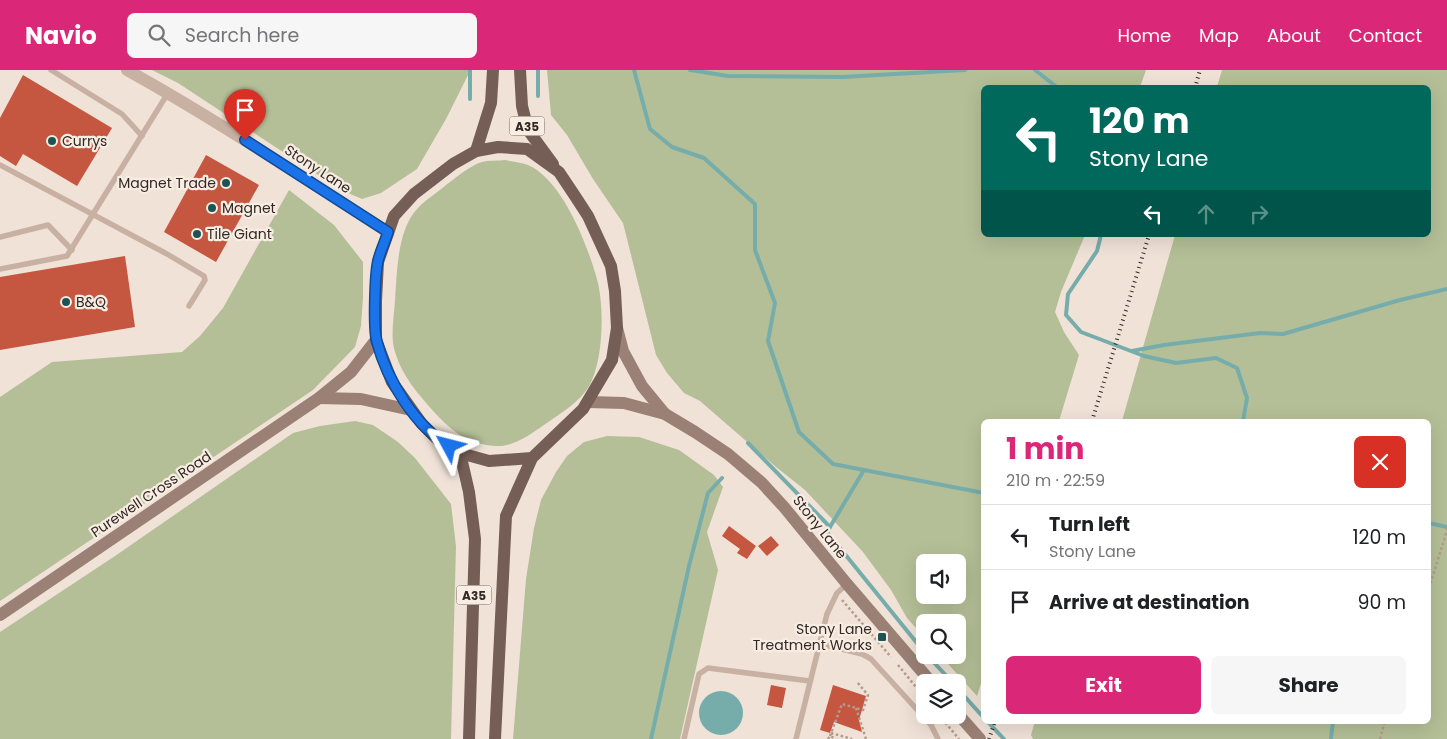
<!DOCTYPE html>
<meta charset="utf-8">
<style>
body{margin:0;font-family:Poppins,sans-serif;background:#f6f6f6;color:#202124;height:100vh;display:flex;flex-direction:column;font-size:19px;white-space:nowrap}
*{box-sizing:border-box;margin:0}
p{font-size:16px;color:#757577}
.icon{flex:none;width:28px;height:28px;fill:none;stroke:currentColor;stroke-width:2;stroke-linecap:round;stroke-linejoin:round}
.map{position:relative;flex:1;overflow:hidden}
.panel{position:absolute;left:981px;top:349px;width:450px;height:305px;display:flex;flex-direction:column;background:#fff;border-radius:8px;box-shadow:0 5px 20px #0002}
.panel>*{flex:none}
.hud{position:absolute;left:981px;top:15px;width:450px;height:152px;border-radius:8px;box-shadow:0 5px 20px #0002;background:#00695c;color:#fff;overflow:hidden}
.fabs{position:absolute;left:916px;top:484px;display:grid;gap:10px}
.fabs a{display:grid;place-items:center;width:50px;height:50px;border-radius:8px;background:#fff;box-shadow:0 5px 20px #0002;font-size:25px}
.pin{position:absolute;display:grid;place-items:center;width:42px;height:42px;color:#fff;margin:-51px -21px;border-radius:50% 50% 50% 0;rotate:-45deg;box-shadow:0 0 5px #0007}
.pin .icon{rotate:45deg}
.me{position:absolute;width:55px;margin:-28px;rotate:308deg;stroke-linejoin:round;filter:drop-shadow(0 0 4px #0008)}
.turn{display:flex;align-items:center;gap:18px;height:105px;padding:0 25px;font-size:22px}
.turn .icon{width:65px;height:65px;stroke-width:2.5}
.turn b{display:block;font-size:35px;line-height:42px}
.lanes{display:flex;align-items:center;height:48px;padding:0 25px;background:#0003;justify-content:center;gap:25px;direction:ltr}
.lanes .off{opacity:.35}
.round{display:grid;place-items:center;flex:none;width:52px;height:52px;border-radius:8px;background:#f6f6f6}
.overview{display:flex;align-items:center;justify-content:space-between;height:85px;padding:0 25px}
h1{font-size:30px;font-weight:700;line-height:38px;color:#db2777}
.button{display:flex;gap:10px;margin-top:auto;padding:10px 25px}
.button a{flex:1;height:58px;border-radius:8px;background:#db2777;color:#fff;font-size:20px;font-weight:700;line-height:58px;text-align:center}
.button a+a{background:#f6f6f6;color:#202124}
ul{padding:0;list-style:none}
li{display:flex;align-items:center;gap:15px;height:65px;padding:0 25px;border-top:1px solid #e0e0e0}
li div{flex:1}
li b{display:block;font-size:19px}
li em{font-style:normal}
header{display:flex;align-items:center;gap:30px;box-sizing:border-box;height:70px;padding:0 25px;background:#db2777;color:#fff}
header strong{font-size:24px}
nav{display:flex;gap:28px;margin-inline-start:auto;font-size:18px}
.search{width:350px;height:45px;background:#f6f6f6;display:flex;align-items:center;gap:12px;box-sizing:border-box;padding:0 18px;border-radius:8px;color:#757577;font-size:19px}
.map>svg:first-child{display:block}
.green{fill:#b4bf97;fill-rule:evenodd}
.water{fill:#76adab}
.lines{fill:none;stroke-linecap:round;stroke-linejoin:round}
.stream{stroke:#76adab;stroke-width:4}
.building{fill:#c55640}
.path{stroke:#b49b8d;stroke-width:2.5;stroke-dasharray:2.5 2.5;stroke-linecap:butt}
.service{stroke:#c8b1a3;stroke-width:5.5}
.tertiary{stroke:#c8b1a3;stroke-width:12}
.secondary{stroke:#9b8075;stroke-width:12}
.primary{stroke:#755e56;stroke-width:12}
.rail{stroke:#332825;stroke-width:4;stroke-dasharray:1 4;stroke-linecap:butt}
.route-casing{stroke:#114b97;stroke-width:12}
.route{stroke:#1a73e8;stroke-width:9}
.poi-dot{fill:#1b5453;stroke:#f8ede3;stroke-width:2}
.labels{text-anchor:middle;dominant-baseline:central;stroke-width:4.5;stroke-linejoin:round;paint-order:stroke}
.shield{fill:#f8ede3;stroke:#6e635e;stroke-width:1}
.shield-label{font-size:12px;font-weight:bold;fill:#332825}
.poi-label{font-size:14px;fill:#332825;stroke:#f8ede3;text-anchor:start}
.street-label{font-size:14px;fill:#332825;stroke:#f8ede3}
</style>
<header>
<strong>Navio</strong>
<div class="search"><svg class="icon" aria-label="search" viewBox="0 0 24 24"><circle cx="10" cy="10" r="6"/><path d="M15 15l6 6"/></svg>Search here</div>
<nav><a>Home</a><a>Map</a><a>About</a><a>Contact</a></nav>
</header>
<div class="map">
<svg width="1447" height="669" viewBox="0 0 1447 669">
<rect width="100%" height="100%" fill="#f0e2d7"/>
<g class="green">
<polygon points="152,0 470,0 469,3 446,49 417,99 381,123 362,129 341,120 178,13"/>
<path d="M547,0H1146L1140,17L984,18V165H1085L1061,222L1055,242L1064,262L1079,285L1059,351H984V604L977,626L940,585H958V552H925V568L907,548L891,520L863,482L805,420L776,397L700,331L684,323L667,303L656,285L623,153L593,109L567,65L551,45ZM925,492H958V525H925Z"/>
<polygon points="1222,0 1447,0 1447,669 1033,669 1031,665 1035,651 1429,651 1429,351 1122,351 1175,165 1429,165 1429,18 1217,17"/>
<path d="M505,90C512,92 521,92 528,95C563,110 589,178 598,213C604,240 603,285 592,310C584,330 561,343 544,355C529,365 514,377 495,376C468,374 453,362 435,343C418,324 402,306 395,282C390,267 394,246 395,231C397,203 397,159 418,138C426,129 437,123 446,115C455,108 471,95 482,92C489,90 498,91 505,90Z"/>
<polygon points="289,120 334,155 363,192 363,227 361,256 355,277 313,320 0,531 0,327 52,292 182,282 200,266 223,238"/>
<polygon points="355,351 373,355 398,372 415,388 451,434 456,476 451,669 0,669 0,562 115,486 293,363 320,356"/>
<polygon points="607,366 639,367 679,380 714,405 723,417 707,462 718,500 680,669 513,669 526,509 534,458 541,430 556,402 567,386 584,372"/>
</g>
<circle class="water" cx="721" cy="643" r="22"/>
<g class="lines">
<g class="stream">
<polyline points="634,0 650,59 672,77 704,88 755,134 755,180 775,233 768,271 799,362 833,394 864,400 827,462 925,583"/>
<polyline points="690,0 728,6 843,7 965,0"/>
<polyline points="1035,0 1058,18"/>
<polyline points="538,26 538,0"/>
<polyline points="470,29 470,0"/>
<polyline points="1101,165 1097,181 1068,224 1066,245 1081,262 1144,286 1176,293 1216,288 1237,298 1247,328 1243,351"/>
<polyline points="1132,281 1164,275 1260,263 1283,264 1400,230 1447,219"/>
<polyline points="748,373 830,457"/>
<polyline points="864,400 984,423"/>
<polyline points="1429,453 1447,457"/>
<polyline points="927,585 952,612"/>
<polyline points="958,619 984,648"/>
<polyline points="987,651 1004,669"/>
<polyline points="651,669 689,496 708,423 722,408"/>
<polyline points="1331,669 1333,651"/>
</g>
</g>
<g class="building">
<polygon points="23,5 112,58 77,116 23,84 16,96 0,86 0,48"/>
<polygon points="206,85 259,115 216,192 164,162"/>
<polygon points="125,186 135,257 0,280 0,207"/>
<polygon points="729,456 756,476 747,489 737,483 740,479 722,466"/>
<polygon points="771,466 779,475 767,486 758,476"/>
<polygon points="771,615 786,618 782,638 767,635"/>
<polygon points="833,615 866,626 859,650 862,662 834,652 830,663 820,660"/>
</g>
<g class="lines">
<g class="path">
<polyline points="1429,518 1445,467 1447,457"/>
<polyline points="842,530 891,587"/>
<polyline points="898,595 925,628"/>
<polyline points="856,638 866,669"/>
<polyline points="939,645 959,669"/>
<polyline points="831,663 852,669"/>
<polyline points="830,666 842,634 863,640 868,625 857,612"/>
<polyline points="828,669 830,666 836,669"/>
<polyline points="1380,669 1385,651"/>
</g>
<g class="service">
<polyline points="51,0 122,44 142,66"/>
<polyline points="0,95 167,184 204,206 205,210 189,236"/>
<polyline points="0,167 48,155 72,180"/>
<polyline points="0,199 67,186 168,23"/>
<polyline points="821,574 862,584 871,589 931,655 938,669"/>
<polyline points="684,669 699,604 708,598 810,611"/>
<polyline points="796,669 827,544 837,523 847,514"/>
</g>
<path class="tertiary" d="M127,0C217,50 302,107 388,162"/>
<g class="secondary">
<polyline points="617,258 623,281 642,316 665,344"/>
<polyline points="319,328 361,329 411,340"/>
<polyline points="588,332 624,333 665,344 695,362 728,384 762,413 784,437 847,514 931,612"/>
<polyline points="0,545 319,328 351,302 376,270"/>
<polyline points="958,644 980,669"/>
</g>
<g class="primary">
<polyline points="520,0 522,36 528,60 553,94"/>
<polyline points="476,81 491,33 493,0"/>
<polyline points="460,383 469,422 475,469 469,669"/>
<polyline points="495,669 506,446 532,388 583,339 612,290 617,258 615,221 611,196 588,146 575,126 559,102 527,79 498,77 476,81 453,94 414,124 394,146 378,192 376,231 376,270 392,312 422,354 438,370 460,383 489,391 532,388"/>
</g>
<g class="rail">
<polyline points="1195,18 1200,0"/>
<polyline points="1092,351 1149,165"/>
<polyline points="989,669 995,651"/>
</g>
</g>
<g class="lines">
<defs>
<path id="route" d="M245,70L388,162C385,172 380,182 378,191C375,204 373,259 377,272C387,310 415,356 449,376"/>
</defs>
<use href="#route" class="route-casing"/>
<use href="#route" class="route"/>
</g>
<g class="poi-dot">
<circle cx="52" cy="71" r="5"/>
<circle cx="226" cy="113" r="5"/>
<circle cx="212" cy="138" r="5"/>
<circle cx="197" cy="164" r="5"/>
<circle cx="66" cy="232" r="5"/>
<rect x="877" y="562" width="10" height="10" rx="2.5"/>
</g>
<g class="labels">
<g class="shield">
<rect x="509.5" y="46.5" width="35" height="19" rx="4"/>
<rect x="456.5" y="515.5" width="35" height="19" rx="4"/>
</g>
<g class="shield-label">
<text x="527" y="56">A35</text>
<text x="474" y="525">A35</text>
</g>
<g class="poi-label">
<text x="62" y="71">Currys</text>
<text x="216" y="113" text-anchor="end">Magnet Trade</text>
<text x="222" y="138">Magnet</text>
<text x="207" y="164">Tile Giant</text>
<text x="76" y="232">B&amp;Q</text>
<text x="872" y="559" text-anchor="end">Stony Lane<tspan x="872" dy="16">Treatment Works</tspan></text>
</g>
<g class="street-label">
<text transform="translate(318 99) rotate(33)">Stony Lane</text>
<text transform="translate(151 424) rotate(-34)">Purewell Cross Road</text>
<text transform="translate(820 457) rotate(51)">Stony Lane</text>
</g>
</g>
</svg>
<div class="fabs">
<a><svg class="icon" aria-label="sound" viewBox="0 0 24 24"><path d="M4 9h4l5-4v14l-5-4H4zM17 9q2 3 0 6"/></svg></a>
<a><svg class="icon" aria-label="search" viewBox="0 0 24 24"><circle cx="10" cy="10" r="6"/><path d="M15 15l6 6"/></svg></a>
<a><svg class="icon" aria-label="layers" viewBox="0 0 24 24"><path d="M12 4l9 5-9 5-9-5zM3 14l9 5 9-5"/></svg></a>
</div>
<div class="pin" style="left:245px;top:70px;background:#d93025"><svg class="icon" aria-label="arrive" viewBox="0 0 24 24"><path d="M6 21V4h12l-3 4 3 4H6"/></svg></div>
<svg class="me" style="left:449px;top:376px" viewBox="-20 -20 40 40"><path d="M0-17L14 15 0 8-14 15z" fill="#1a73e8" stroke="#fff" stroke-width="4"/></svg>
<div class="hud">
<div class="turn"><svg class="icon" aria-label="left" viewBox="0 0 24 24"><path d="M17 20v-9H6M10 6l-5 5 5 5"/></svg><div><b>120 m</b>Stony Lane</div></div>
<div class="lanes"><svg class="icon" aria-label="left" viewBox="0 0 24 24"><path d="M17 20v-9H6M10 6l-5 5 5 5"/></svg><svg class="icon off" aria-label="ahead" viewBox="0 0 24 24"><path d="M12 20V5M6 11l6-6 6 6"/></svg><svg class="icon off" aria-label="right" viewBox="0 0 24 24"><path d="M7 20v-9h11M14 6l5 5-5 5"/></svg></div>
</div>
<section class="panel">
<div class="overview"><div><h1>1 min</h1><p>210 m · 22:59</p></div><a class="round" style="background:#d93025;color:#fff"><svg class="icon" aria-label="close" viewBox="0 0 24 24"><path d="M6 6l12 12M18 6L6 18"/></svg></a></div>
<ul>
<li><svg class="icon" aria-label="left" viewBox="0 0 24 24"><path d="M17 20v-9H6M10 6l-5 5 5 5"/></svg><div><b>Turn left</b><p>Stony Lane</p></div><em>120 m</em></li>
<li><svg class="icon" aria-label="arrive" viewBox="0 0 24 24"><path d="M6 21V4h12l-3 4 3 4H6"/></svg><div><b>Arrive at destination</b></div><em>90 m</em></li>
</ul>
<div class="button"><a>Exit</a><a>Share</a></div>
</section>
</div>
